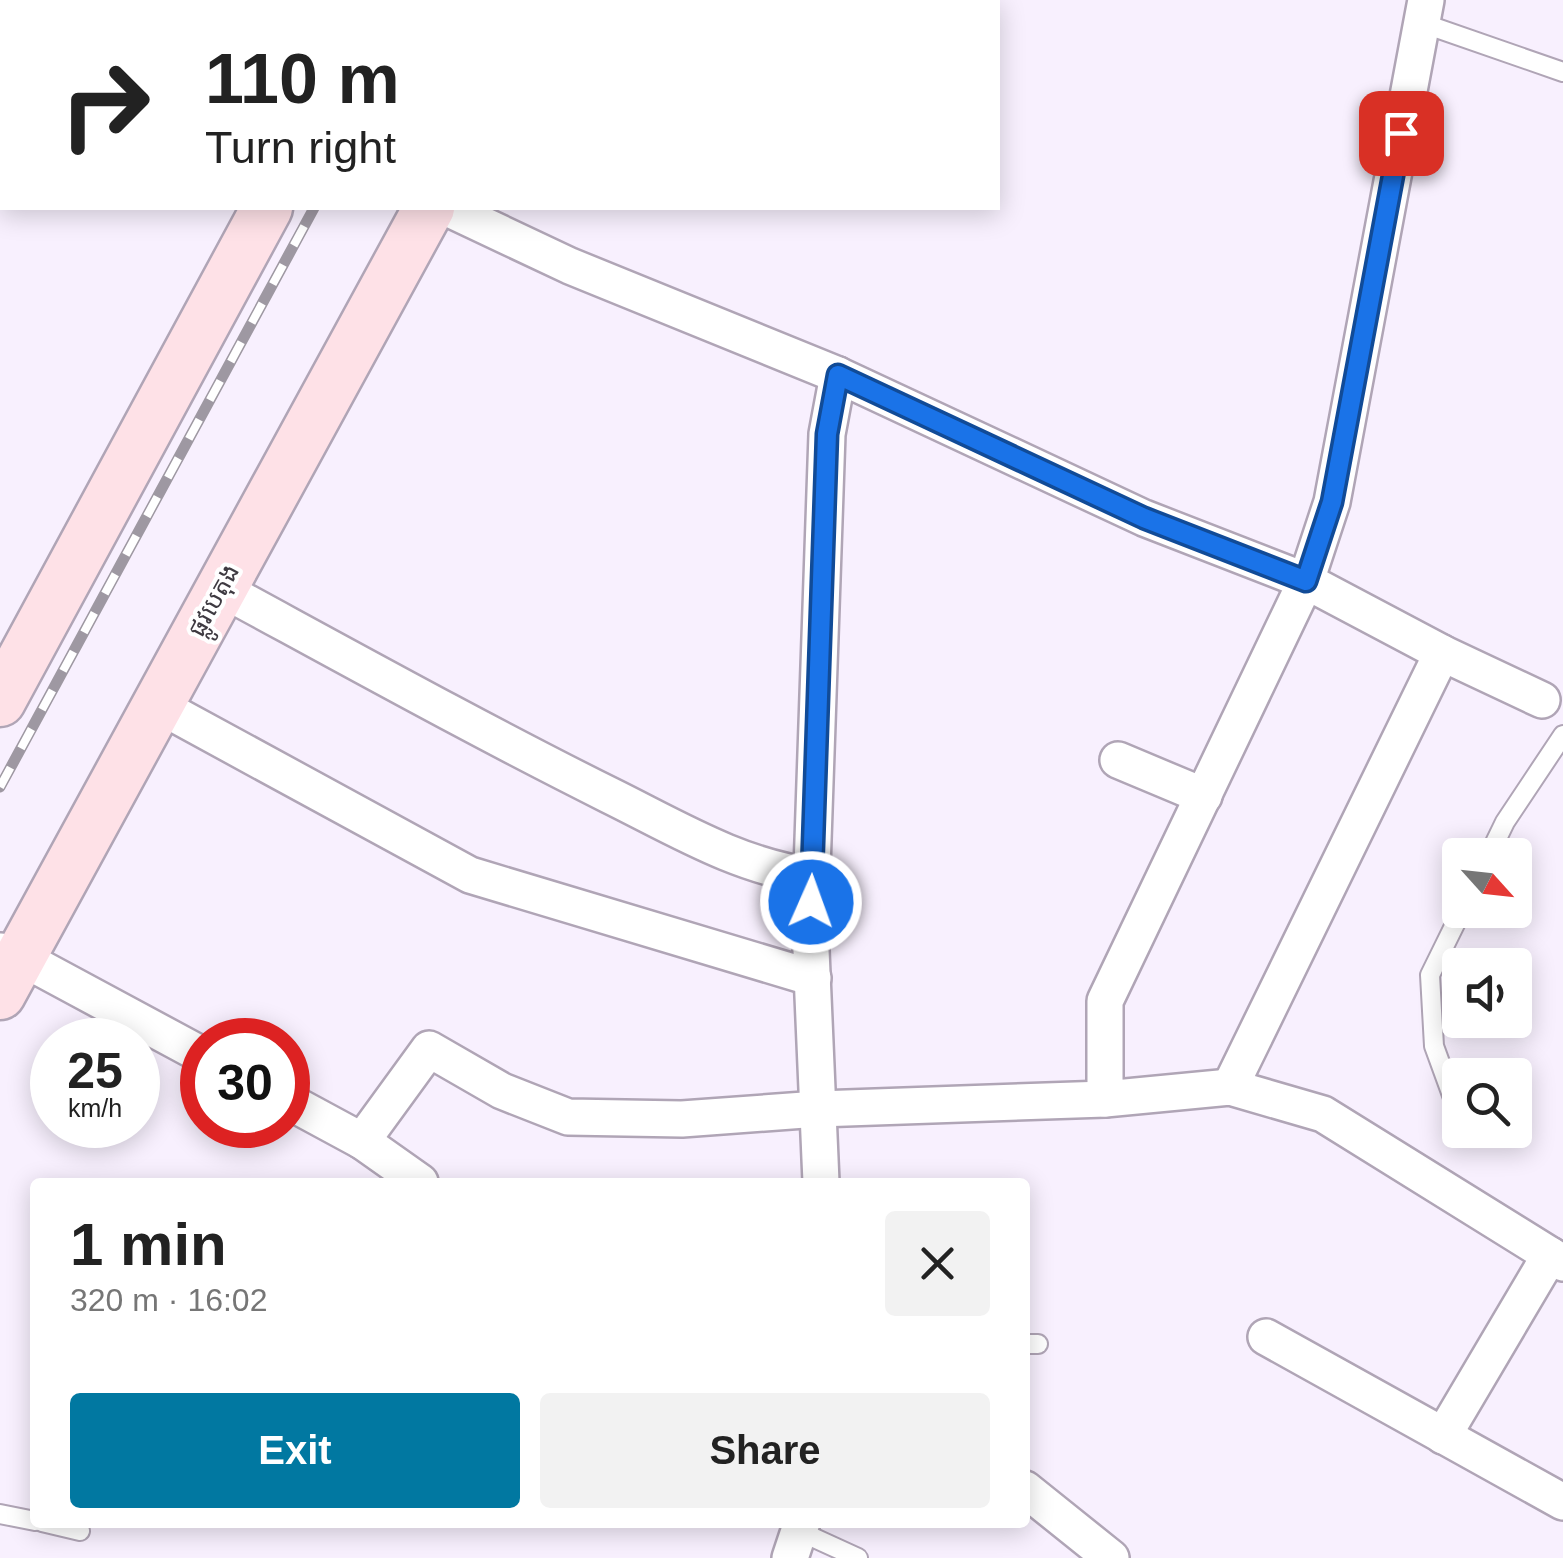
<!DOCTYPE html>
<meta charset="utf-8">
<style>
body{margin:0;font-family:Arial,"Noto Sans Khmer",sans-serif;background:#f2f2f2;color:#222;height:100vh;display:flex;flex-direction:column;font-size:38px;white-space:nowrap}
*{box-sizing:border-box;margin:0}
p{font-size:32px;color:#767676}
.icon{flex:none;width:55px;height:55px;fill:none;stroke:currentColor;stroke-width:2;stroke-linecap:round;stroke-linejoin:round}
.map{position:relative;flex:1;overflow:hidden}
.sheet{position:absolute;left:30px;top:1178px;width:1000px;height:350px;display:flex;flex-direction:column;background:#fff;border-radius:10px;box-shadow:0 5px 25px #0003}
.sheet>*{flex:none}
.banner{position:absolute;left:0px;top:0px;width:1000px;height:210px;box-shadow:0 5px 25px #0003;background:#fff;color:#222;overflow:hidden}
.needle{width:65px;rotate:117deg}
.buttons{position:absolute;left:1442px;top:838px;display:grid;gap:20px}
.buttons a{display:grid;place-items:center;width:90px;height:90px;border-radius:10px;background:#fff;box-shadow:0 5px 25px #0003;font-size:50px}
.speed{position:absolute;left:30px;top:1018px;display:flex;gap:20px;font-size:50px;font-weight:700;text-align:center}
.speed>*{display:grid;place-content:center;width:130px;height:130px;border-radius:50%;background:#fff;box-shadow:0 5px 25px #0003;line-height:1}
.speed small{font-size:25px;font-weight:400}
.speed .limit{border:15px solid #d22;background:#fff;color:#111}
.pin{position:absolute;display:grid;place-items:center;width:85px;height:85px;color:#fff;margin:-42px;border-radius:20px;box-shadow:0 5px 15px #0006}
.me{position:absolute;width:110px;margin:-55px;rotate:2deg;stroke-linejoin:round;filter:drop-shadow(0 0 8px #0008)}
.turn{display:flex;align-items:center;gap:35px;height:210px;padding:0 40px;font-size:45px}
.turn .icon{width:130px;height:130px;stroke-width:2.5}
.turn b{display:block;font-size:70px;line-height:85px}
.round{display:grid;place-items:center;flex:none;width:105px;height:105px;border-radius:10px;background:#f2f2f2}
.summary{display:flex;align-items:center;justify-content:space-between;height:170px;padding:0 40px}
h1{font-size:60px;font-weight:700;line-height:75px}
.action{display:flex;gap:20px;margin-top:auto;padding:20px 40px}
.action a{flex:1;height:115px;border-radius:10px;background:#0178a1;color:#fff;font-size:40px;font-weight:700;line-height:115px;text-align:center}
.action a+a{background:#f2f2f2;color:#222}
.map>svg:first-child{display:block}
.lines{fill:none;stroke-linecap:round;stroke-linejoin:round}
.lane-casing{stroke:#b0a5b6;stroke-width:22}
.street-casing{stroke:#b0a5b6;stroke-width:40}
.secondary-casing{stroke:#b0a5b6;stroke-width:55}
.lane{stroke:#fff;stroke-width:18}
.street{stroke:#fff;stroke-width:35}
.secondary{stroke:#fee1e7;stroke-width:50}
.rail-casing{stroke:#9e98a2;stroke-width:11}
.rail{stroke:#fff;stroke-width:8;stroke-dasharray:22;stroke-linecap:butt}
.route-casing{stroke:#114b97;stroke-width:25}
.route{stroke:#1a73e8;stroke-width:18}
.labels{text-anchor:middle;dominant-baseline:central;stroke-width:8;stroke-linejoin:round;paint-order:stroke}
.street-label{font-size:25px;fill:#3e3a41;stroke:#fff}
</style>
<div class="map">
<svg width="1563" height="1558" viewBox="0 0 1563 1558">
<rect width="100%" height="100%" fill="#f8f0fe"/>
<g class="lines">
<defs>
<g id="lane">
<polyline points="1422,23 1563,72"/>
<polyline points="1489,855 1505,822 1563,735"/>
<polyline points="1453,1098 1434,1046 1430,975 1462,910"/>
<polyline points="1025,1344 1038,1344"/>
<polyline points="0,1514 35,1521"/>
<polyline points="42,1522 80,1531"/>
<polyline points="799,1531 858,1558"/>
</g>
<g id="street">
<polyline points="1426,0 1332,502 1306,581 1105,1001 1105,1099 1230,1087 1323,1114 1563,1263"/>
<polyline points="447,208 570,266 838,375 1144,518 1306,581 1442,653 1542,700"/>
<path d="M220,588C349,658 477,729 609,795C674,827 739,867 812,876"/>
<polyline points="156,704 470,875 813,978"/>
<polyline points="1118,760 1204,796"/>
<polyline points="1,951 20,957 202,1055"/>
<polyline points="1230,1087 1442,653"/>
<polyline points="288,1101 362,1141 420,1182"/>
<polyline points="362,1141 429,1049 502,1091 568,1117 682,1119 818,1109 1105,1099"/>
<polyline points="821,1182 810,927 827,434 838,375"/>
<polyline points="1266,1337 1563,1502"/>
<polyline points="1443,1436 1550,1255"/>
<polyline points="1025,1489 1111,1558"/>
<polyline points="790,1558 802,1522"/>
</g>
<g id="secondary">
<polyline points="375,2 376,0"/>
<polyline points="533,2 534,0"/>
<polyline points="0,701 267,208"/>
<polyline points="0,994 429,208"/>
</g>
</defs>
<use href="#lane" class="lane-casing"/>
<use href="#street" class="street-casing"/>
<use href="#secondary" class="secondary-casing"/>
<use href="#lane" class="lane"/>
<use href="#street" class="street"/>
<use href="#secondary" class="secondary"/>
<defs>
<g id="rail">
<polyline points="419,2 420,0"/>
<polyline points="0,787 314,208"/>
</g>
</defs>
<use href="#rail" class="rail-casing"/>
<use href="#rail" class="rail"/>
</g>
<g class="lines">
<defs>
<polyline id="route" points="811,902 827,434 838,375 1144,518 1306,581 1332,502 1401,133"/>
</defs>
<use href="#route" class="route-casing"/>
<use href="#route" class="route"/>
</g>
<g class="labels">
<g class="street-label">
<text transform="translate(213 600) rotate(-61)">ផ្លូវបេតុង</text>
</g>
</g>
</svg>
<div class="buttons">
<a><svg class="needle" viewBox="-14 -14 28 28"><path d="M0-13l5 13h-10z" fill="#e53935"/><path d="M0 13l5-13h-10z" fill="#767676"/></svg></a>
<a><svg class="icon" aria-label="sound" viewBox="0 0 24 24"><path d="M4 9h4l5-4v14l-5-4H4zM17 9q2 3 0 6"/></svg></a>
<a><svg class="icon" aria-label="search" viewBox="0 0 24 24"><circle cx="10" cy="10" r="6"/><path d="M15 15l6 6"/></svg></a>
</div>
<div class="speed"><div>25<small>km/h</small></div><div class="limit">30</div></div>
<div class="pin" style="left:1401px;top:133px;background:#d93025"><svg class="icon" aria-label="arrive" viewBox="0 0 24 24"><path d="M6 21V4h12l-3 4 3 4H6"/></svg></div>
<svg class="me" style="left:811px;top:902px" viewBox="-20 -20 40 40"><circle r="17" fill="#1a73e8" stroke="#fff" stroke-width="3"/><path d="M0-11L8 9 0 5-8 9z" fill="#fff"/></svg>
<div class="banner">
<div class="turn"><svg class="icon" aria-label="right" viewBox="0 0 24 24"><path d="M7 20v-9h11M14 6l5 5-5 5"/></svg><div><b>110 m</b>Turn right</div></div>
</div>
<section class="sheet">
<div class="summary"><div><h1>1 min</h1><p>320 m · 16:02</p></div><a class="round"><svg class="icon" aria-label="close" viewBox="0 0 24 24"><path d="M6 6l12 12M18 6L6 18"/></svg></a></div>
<div class="action"><a>Exit</a><a>Share</a></div>
</section>
</div>
